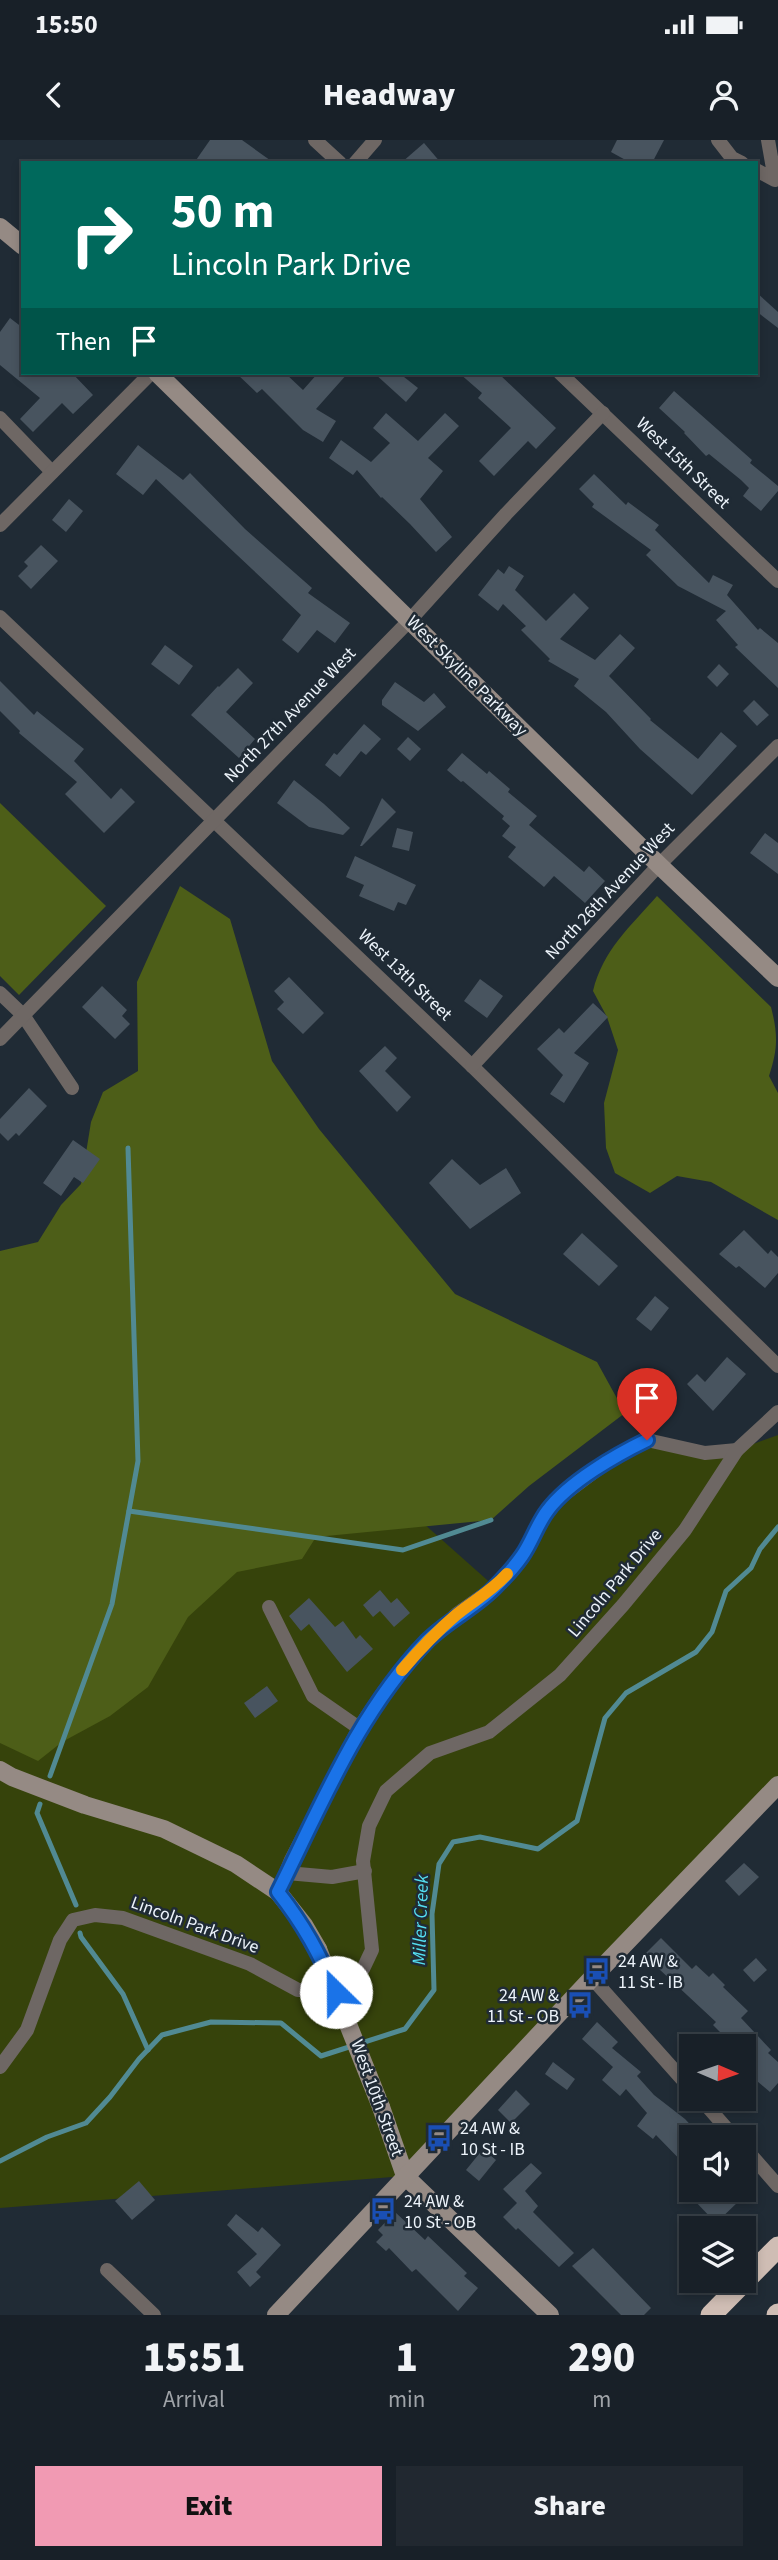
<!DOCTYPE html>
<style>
body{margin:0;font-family:"Source Sans 3",sans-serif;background:#212830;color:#f1f3f6;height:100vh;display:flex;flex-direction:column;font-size:26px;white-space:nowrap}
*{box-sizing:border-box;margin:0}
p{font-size:23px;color:#9fa3a8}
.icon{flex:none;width:38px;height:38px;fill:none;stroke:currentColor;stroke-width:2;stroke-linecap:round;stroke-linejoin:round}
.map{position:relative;height:2175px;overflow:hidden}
.side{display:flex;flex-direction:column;background:#182028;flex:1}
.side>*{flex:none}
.top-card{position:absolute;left:21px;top:21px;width:737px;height:214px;border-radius:0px;box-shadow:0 4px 10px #0003,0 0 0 2px #363e45;background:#00695c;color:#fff;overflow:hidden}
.needle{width:46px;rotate:92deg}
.fabs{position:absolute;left:679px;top:1894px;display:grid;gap:14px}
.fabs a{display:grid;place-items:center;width:77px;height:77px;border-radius:0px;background:#182028;box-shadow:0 4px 10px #0003,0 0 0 2px #363e45;font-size:35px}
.pin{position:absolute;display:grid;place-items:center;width:60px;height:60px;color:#fff;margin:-72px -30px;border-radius:50% 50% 50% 0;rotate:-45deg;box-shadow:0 0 7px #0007}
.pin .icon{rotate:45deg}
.me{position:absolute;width:77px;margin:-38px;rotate:337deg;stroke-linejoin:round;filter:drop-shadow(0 0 5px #0008)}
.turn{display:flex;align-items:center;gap:24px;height:147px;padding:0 35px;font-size:32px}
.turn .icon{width:91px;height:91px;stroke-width:2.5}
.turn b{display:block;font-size:49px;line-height:60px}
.then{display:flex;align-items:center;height:66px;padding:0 35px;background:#0003;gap:14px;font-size:26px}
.eta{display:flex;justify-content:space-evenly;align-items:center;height:119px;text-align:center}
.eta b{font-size:42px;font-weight:800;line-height:49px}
.cta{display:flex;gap:14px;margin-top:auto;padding:14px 35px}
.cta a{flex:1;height:80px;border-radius:0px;background:#f19ab3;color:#111;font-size:28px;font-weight:800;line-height:80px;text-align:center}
.cta a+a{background:#212830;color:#f1f3f6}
.status{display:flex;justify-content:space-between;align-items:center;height:49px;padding:0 35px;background:#182028;direction:ltr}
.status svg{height:19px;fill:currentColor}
header{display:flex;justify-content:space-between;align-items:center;height:91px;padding:0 35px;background:#182028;font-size:32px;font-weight:800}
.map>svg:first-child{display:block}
.green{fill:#36430b}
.forest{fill:#4d5e18}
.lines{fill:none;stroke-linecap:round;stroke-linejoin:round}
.stream{stroke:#518a93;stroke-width:5}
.building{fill:#48545f}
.street{stroke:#6e6764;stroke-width:14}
.secondary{stroke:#958a84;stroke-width:18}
.highway{stroke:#cfbdb4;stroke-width:21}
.secondary-bridge{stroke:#958a84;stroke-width:18}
.route-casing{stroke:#114b97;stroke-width:18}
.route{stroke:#1a73e8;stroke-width:12}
.slow{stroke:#f59e0b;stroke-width:12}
.labels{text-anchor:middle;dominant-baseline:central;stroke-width:5;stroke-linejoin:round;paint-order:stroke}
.street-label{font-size:18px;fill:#ecf3fa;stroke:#202b35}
.poi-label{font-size:18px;fill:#ecf3fa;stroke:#202b35;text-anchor:start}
.water-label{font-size:19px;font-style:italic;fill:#54ddf0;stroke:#202b35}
</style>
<div class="status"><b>15:50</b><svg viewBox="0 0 49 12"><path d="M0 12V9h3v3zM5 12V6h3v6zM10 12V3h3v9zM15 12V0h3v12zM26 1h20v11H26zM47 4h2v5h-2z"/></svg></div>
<header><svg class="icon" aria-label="back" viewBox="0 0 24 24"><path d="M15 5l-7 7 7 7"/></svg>Headway<svg class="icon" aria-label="person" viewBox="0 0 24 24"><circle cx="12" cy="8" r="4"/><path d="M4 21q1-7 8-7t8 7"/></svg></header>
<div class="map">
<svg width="778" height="2175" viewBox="0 0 778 2175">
<rect width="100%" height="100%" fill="#202b35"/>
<polygon class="green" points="206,1190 495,1447 546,1371 647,1300 737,1310 778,1295 778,1645 405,2036 0,2068 0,1433"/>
<g class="forest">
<polygon points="0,663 106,766 19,855 0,836"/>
<polygon points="180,746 230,779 272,921 319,989 455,1154 597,1222 625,1273 529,1346 491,1380 316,1397 302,1419 237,1432 188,1477 148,1547 110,1576 62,1602 38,1621 0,1603 0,1111 38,1102 61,1065 81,1044 91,982 103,952 138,931 137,842"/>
<path d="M657,756L771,867C778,894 778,909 769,936L778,953V1080L711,1042L677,1036L650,1053L615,1033L606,1008L604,963L618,910L607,877L593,851C603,810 630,787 657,756Z"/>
</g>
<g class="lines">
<g class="stream">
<polyline points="129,1371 403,1410 491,1380"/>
<polyline points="50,1636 112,1464 138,1321 128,1008"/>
<polyline points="40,1664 37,1673 76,1765"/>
<polyline points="80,1793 81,1797 123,1854 148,1910"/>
<polyline points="0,2021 47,1997 86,1983 110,1957 139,1919 162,1895 211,1882 281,1883 321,1916 405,1889 434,1850 432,1774 439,1724 453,1702 480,1697 538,1709 577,1681 605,1578 626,1553 696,1512 712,1492 726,1451 751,1428 760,1409 778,1387"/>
</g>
</g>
<g class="building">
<polygon points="210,0 242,0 274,23 194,23"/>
<polygon points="617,0 664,0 652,23 631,23 611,12"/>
<polygon points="424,3 441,23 401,23"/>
<polygon points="756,152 778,172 778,188 756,171"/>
<polygon points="10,178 23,188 23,233 72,233 93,255 73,274 62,263 33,292 20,279 40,258 0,225 0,192"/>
<polygon points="236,233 285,233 303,250 318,233 348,233 316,269 336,281 323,302 303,290 262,249 257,253"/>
<polygon points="374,233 399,233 418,248 406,262"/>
<polygon points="459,233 498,233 556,288 536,309 528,301 494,336 479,321 511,288 478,258 482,253"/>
<polygon points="674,251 752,320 750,323 778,346 778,351 761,371 743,356 749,348 741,340 709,314 706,316 684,293 685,292 659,268"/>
<polygon points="386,273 418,301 445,273 459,286 428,318 443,331 420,359 452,397 436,412 410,384 382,357 381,358 357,330 353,335 329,318 341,300 371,322 390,303 373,288"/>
<polygon points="138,305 183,340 190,333 245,389 312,448 308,453 350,483 335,503 317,490 298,513 282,500 301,475 156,339 143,355 116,334"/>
<polygon points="594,334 626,365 628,362 659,385 655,390 709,443 713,435 733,445 727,455 758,490 760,488 778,503 778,548 735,507 738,505 716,480 726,471 678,446 646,415 651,410 592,367 594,364 579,349"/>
<polygon points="69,359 83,371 66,392 52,380"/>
<polygon points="41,405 58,421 31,449 18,436 28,426 24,422"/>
<polygon points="509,426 524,436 515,450 546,481 574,453 589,468 560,499 595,520 620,494 635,508 609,536 651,579 650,580 698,619 721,592 737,606 692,655 640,609 606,572 574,546 579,539 548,521 550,519 521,490 526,486 503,464 498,471 478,455 498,429 504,434"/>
<polygon points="165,505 193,526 179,545 151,524"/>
<polygon points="719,524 729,534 717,547 707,537"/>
<polygon points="238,528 253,543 226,572 255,599 239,618 191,575 218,546 219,547"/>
<polygon points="0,541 34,575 37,571 84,609 74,621 111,659 121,648 135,662 104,693 65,654 77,642 19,593 20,591 0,571"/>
<polygon points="395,542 424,562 434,553 446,567 418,591 382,565 382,560"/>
<polygon points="754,560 769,575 757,586 743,571"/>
<polygon points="364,584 381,599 366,615 361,611 340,637 325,625 334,613 337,615"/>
<polygon points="408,597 421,609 410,621 397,609"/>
<polygon points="462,613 487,634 489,631 510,649 508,652 537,676 529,685 584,732 589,726 605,741 585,763 554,736 544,747 508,717 516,707 502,696 510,686 502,679 504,676 463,641 461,642 447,630"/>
<polygon points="294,640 324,664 350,688 343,695 309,687 277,663"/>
<polygon points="382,658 396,672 362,706 360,706"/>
<polygon points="397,688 413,692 409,711 392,707"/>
<polygon points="765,693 778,703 778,734 750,713"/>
<polygon points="355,716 416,745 406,765 398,762 394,771 359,756 364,745 346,737"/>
<polygon points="289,837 324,873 303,894 277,869 284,862 274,851"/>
<polygon points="480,839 503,856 487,878 464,861"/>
<polygon points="102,846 127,870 122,876 130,884 115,899 82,867"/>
<polygon points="593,863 608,877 574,913 589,923 564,963 550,954 563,935 537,909 559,888 564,893"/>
<polygon points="385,906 397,918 385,931 411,957 397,972 359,931"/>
<polygon points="29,948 47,966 19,996 16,993 8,1001 0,993 0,979"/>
<polygon points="73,1000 100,1019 83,1043 74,1037 61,1056 43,1043"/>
<polygon points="452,1019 480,1045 506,1028 521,1053 470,1089 429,1043"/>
<polygon points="744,1090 768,1114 771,1110 778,1117 778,1133 765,1148 739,1126 736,1128 719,1114"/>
<polygon points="582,1093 618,1126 599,1146 563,1114"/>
<polygon points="655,1156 669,1168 651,1191 636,1179"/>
<polygon points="727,1217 746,1234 713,1271 687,1244 697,1234 705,1242"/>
<polygon points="380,1450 391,1463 397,1458 410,1473 394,1487 380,1471 373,1477 363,1465"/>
<polygon points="309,1458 335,1487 343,1481 356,1499 360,1495 373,1509 347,1532 309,1484 301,1491 289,1476"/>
<polygon points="267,1546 278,1561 255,1578 244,1563"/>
<polygon points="744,1723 759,1737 739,1756 725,1741"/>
<polygon points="661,1798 692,1829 696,1825 709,1837 713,1833 725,1845 723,1847 748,1871 741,1878 771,1910 768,1913 778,1922 778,1943 770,1952 757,1941 744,1923 744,1906 719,1906 726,1898 713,1885 716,1882 644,1815"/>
<polygon points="756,1818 767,1830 754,1842 743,1830"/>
<polygon points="597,1882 618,1902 612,1908 641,1932 637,1936 654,1955 685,1979 702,1997 691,1997 691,2031 656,1995 653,1999 637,1986 647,1973 626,1949 620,1956 602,1940 613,1927 582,1899"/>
<polygon points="553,1922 575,1939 567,1950 545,1934"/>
<polygon points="516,1950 530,1964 511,1983 498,1970"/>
<polygon points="483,2009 496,2020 479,2041 466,2030"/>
<polygon points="531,2023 542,2033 525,2051 538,2066 533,2072 574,2113 559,2127 518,2088 516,2090 503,2077 517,2063 503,2049"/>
<polygon points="139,2041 155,2060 132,2080 115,2061"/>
<polygon points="702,2049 727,2049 739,2061 716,2083 692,2058"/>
<polygon points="395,2072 425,2100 428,2096 467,2133 464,2136 478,2148 458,2171 416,2129 412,2132 389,2108 386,2111 376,2102 383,2095 378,2090"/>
<polygon points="236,2074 258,2092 262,2087 281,2105 256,2132 261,2137 250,2147 237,2132 257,2114 227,2085"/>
<polygon points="593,2108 651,2168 644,2175 621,2175 572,2126"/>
</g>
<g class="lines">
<g class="street">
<polyline points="315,0 340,23"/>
<polyline points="718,0 732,18 742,23"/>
<polyline points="355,23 375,0"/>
<polyline points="756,30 775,40 768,0"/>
<polyline points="560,233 778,441"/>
<polyline points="0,278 52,332"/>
<polyline points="0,385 151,233"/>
<polyline points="0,477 472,926 778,1226"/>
<polyline points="0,853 23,875 72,948"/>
<polyline points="0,899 410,480 506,374 603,273"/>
<polyline points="472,926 659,725 778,606"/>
<polyline points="269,1467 313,1556 359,1588"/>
<polyline points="287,1733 332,1737 365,1731"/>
<polyline points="278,1752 291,1720 359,1588 384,1551 428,1500 457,1474 495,1447 522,1416 546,1371 558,1359 614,1317 647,1300 705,1313 737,1310"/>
<polyline points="592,1838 691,1949"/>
<polyline points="0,1927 27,1890 60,1800 73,1780 95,1775 123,1778 250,1824 298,1850 325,1851 363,1829 372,1810 363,1721 369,1686 386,1651 430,1613 489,1592 560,1535 623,1465 685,1390 737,1310 778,1272"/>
<polyline points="700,1958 734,1997"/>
<polyline points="744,2007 778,2046"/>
<polyline points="107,2130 154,2175"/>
</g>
<g class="secondary">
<polyline points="0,87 23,106"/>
<polyline points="157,233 659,725 778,838"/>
<polyline points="0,1630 12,1637 85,1665 164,1689 236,1724 278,1752 304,1785 318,1809"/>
<polyline points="381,1967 405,2036 550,2175"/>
<polyline points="276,2175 592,1838 778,1645"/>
</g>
<g class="highway">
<polyline points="711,2175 778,2107"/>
<polyline points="777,2175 778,2174"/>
</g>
<polyline class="secondary-bridge" points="318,1809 381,1967"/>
</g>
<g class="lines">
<defs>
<path id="route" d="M336,1852C319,1813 304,1785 278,1752C322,1664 358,1573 427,1501C448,1480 478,1466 497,1445C506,1436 515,1426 522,1416C532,1402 537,1384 548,1370C569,1342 616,1315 647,1300"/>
</defs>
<use href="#route" class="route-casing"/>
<use href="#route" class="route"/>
<path class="slow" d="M402,1530C419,1510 436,1492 456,1475C473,1461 492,1451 507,1434"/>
</g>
<defs>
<symbol id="bus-bare" viewBox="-9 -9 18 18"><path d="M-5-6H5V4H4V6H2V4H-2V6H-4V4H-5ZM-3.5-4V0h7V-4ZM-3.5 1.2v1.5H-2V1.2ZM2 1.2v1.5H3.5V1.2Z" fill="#1a4fb4" stroke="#202b35" stroke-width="2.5" paint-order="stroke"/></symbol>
</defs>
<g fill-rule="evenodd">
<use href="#bus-bare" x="578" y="1812" width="38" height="38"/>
<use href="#bus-bare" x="561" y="1846" width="38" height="38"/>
<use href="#bus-bare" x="420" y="1979" width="38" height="38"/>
<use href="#bus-bare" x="364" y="2052" width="38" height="38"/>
</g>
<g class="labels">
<g class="street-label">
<text transform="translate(683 323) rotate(44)">West 15th Street</text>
<text transform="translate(467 536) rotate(45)">West Skyline Parkway</text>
<text transform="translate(290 575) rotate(-46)">North 27th Avenue West</text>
<text transform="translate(610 751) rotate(-47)">North 26th Avenue West</text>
<text transform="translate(405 835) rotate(44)">West 13th Street</text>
<text transform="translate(615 1443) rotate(-50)">Lincoln Park Drive</text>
<text transform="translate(195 1785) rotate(20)">Lincoln Park Drive</text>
<text transform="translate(377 1958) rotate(70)">West 10th Street</text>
</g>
<g class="poi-label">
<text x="618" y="1821">24 AW &amp;<tspan x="618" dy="21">11 St - IB</tspan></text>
<text x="559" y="1855" text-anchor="end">24 AW &amp;<tspan x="559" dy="21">11 St - OB</tspan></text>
<text x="460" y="1988">24 AW &amp;<tspan x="460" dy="21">10 St - IB</tspan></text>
<text x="404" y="2061">24 AW &amp;<tspan x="404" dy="21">10 St - OB</tspan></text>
</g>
<g class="water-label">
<text transform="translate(421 1780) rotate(-88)">Miller Creek</text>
</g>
</g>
</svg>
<div class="fabs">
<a><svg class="needle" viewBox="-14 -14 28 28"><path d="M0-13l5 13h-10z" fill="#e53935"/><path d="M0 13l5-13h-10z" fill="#9fa3a8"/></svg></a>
<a><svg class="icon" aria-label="sound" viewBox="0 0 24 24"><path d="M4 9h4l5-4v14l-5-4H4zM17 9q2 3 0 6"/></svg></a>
<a><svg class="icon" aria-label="layers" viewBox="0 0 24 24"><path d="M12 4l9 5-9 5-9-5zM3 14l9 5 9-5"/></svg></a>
</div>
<div class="pin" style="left:647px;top:1300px;background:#d93025"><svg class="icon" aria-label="arrive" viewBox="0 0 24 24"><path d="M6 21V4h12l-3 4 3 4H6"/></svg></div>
<svg class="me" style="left:336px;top:1852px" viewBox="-20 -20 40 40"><circle r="19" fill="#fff"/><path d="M0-13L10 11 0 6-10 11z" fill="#1a73e8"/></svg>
<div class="top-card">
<div class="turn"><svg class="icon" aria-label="right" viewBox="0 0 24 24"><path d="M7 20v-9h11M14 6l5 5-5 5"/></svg><div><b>50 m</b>Lincoln Park Drive</div></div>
<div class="then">Then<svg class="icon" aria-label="arrive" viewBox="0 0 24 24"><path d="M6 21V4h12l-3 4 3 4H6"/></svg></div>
</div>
</div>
<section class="side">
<div class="eta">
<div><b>15:51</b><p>Arrival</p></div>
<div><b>1</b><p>min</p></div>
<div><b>290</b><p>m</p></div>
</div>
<div class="cta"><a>Exit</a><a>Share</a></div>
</section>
